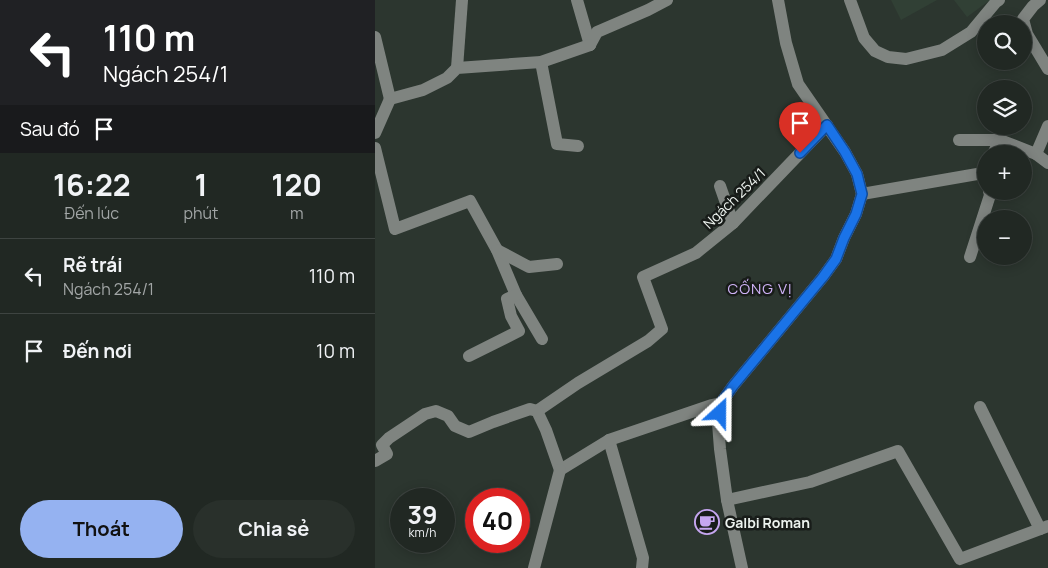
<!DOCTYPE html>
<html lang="vi">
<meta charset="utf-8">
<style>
body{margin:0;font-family:Manrope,sans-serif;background:#29302b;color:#f1f3f6;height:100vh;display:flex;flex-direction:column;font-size:19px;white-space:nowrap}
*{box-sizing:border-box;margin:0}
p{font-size:16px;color:#a2a6a6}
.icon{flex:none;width:28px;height:28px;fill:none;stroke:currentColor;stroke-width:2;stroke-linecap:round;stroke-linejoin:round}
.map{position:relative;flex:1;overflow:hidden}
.panel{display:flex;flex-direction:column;background:#212823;width:375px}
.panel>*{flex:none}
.guide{background:#202124;color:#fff;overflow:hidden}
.buttons{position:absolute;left:602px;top:15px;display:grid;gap:10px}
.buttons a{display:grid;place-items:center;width:55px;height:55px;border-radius:50%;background:#212823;box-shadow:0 2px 12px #0003,0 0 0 1px #3e4441;font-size:25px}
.speed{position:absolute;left:15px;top:488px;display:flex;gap:10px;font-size:25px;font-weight:700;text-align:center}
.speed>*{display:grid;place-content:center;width:65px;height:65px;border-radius:50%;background:#212823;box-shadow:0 2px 12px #0003,0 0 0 1px #3e4441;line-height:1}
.speed small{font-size:12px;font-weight:400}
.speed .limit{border:8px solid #d22;background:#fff;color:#111}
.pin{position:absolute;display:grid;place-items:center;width:42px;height:42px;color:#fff;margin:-51px -21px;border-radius:50% 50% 50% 0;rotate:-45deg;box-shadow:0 0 5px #0007}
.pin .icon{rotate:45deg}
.me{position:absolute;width:55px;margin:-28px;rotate:24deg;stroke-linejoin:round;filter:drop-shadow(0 0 4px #0008)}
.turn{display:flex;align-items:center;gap:18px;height:105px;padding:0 20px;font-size:22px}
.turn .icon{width:65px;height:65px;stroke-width:2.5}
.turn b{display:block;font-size:35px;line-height:42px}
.then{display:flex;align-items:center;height:48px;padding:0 20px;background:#0003;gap:10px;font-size:19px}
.eta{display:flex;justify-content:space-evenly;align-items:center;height:85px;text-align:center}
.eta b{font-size:30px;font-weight:700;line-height:35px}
.cta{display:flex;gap:10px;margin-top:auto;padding:10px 20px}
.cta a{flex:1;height:58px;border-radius:30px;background:#95b2f1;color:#111;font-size:20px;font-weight:700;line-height:58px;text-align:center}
.cta a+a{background:#29302b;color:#f1f3f6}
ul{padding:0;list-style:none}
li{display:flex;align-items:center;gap:15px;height:75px;padding:0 20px;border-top:1px solid #3e4441}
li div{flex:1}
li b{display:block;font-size:19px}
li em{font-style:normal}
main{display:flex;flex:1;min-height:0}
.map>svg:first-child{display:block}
.built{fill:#314035}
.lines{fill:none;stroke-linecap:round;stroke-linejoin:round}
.minor{stroke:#7f8480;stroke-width:12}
.route-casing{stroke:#114b97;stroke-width:12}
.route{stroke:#1a73e8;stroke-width:9}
.labels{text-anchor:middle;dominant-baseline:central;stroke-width:5;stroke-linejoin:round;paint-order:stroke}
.street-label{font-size:14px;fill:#edf3ef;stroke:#181c19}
.poi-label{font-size:14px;font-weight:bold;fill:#edf3ef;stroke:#181c19;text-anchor:start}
.neighbourhood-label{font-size:15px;letter-spacing:1px;fill:#d0b3f8;stroke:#181c19}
</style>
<main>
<section class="panel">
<div class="guide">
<div class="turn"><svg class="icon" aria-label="left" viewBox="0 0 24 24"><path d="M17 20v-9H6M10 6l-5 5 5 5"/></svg><div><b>110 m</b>Ngách 254/1</div></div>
<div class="then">Sau đó<svg class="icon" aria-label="arrive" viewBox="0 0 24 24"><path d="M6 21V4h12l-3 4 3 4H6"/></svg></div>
</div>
<div class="eta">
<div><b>16:22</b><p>Đến lúc</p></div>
<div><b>1</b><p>phút</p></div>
<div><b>120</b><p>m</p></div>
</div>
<ul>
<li><svg class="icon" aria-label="left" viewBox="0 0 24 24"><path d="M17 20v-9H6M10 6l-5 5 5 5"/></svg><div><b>Rẽ trái</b><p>Ngách 254/1</p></div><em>110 m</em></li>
<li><svg class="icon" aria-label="arrive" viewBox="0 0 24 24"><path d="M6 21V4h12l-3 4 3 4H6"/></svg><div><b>Đến nơi</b></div><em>10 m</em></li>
</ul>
<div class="cta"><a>Thoát</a><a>Chia sẻ</a></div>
</section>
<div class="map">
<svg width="673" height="568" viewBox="0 0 673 568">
<rect width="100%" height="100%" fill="#2c362f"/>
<g class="built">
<polygon points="516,0 562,0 526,20"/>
<polygon points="579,0 615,0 592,17"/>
</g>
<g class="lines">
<g class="minor">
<polyline points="202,0 215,45"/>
<polyline points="475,0 489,38 500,51 513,57 531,59 567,50 596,32 621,2 624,0"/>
<polyline points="665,0 658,6 648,19 652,34 673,69"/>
<polyline points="0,37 15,99"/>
<polyline points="215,45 222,32 273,10 292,0"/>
<polyline points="166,62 182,144 203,146"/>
<polyline points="82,68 87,0"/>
<polyline points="0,133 15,99 48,90 72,78 82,68 166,62 215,45"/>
<polyline points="584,140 625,140"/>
<polyline points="0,148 20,229 95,201 122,250 141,295 167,339"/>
<polyline points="618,154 625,140 661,154 673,126"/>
<polyline points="661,154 673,163"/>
<polyline points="345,186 358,223"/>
<polyline points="487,194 608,173 611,166"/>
<polyline points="122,250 154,267 182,264"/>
<polyline points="595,257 615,195 614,191"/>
<polyline points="94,356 144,331 136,316 132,299 141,295"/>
<polyline points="605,407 665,529"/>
<polyline points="162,411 203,383 273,341 287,329 268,277 321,253 358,223 452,125"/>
<polyline points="234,440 268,558 267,568"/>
<polyline points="0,461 12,454 7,445 14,438 50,414 61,411 73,416 80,426 94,432 118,422 155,409 162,411 171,430 185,470"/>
<polyline points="185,470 234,440 337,405 346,403"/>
<polyline points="352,500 435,482 523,451 585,559 673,526"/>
<polyline points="159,568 185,470"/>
<polyline points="367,568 352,500 345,449 343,423 346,403 358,386 448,277 461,259 469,238 481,214 487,194 482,174 470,152 423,84 411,43 403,0"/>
</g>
</g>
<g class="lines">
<defs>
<polyline id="route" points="345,413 346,403 358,386 448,277 461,259 469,238 481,214 487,194 482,174 470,152 452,125 425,153"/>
</defs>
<use href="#route" class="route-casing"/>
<use href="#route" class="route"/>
</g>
<defs>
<symbol id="cafe-ring" viewBox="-11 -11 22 22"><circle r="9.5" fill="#181c19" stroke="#c6a6f0" stroke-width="1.5"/><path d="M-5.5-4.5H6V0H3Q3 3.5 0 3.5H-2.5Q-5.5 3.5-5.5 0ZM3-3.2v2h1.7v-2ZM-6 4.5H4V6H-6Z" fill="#c6a6f0"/></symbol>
</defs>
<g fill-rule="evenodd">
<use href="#cafe-ring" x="318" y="508" width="28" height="28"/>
</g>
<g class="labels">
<g class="street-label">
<text transform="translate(359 198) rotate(-44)">Ngách 254/1</text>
</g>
<g class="poi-label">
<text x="350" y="522">Galbi Roman</text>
</g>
<g class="neighbourhood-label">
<text x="385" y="288">CỐNG VỊ</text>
</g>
</g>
</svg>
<div class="buttons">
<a><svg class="icon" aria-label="search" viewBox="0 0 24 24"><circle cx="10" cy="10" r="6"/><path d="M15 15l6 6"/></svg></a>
<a><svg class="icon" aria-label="layers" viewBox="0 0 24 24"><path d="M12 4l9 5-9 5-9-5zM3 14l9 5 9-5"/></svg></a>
<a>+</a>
<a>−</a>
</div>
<div class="speed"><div>39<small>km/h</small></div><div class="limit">40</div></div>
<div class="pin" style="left:425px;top:153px;background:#d93025"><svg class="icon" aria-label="arrive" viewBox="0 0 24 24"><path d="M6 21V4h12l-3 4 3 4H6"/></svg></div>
<svg class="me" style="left:345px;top:413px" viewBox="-20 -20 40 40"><path d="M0-17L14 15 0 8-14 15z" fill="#1a73e8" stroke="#fff" stroke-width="4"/></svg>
</div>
</main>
